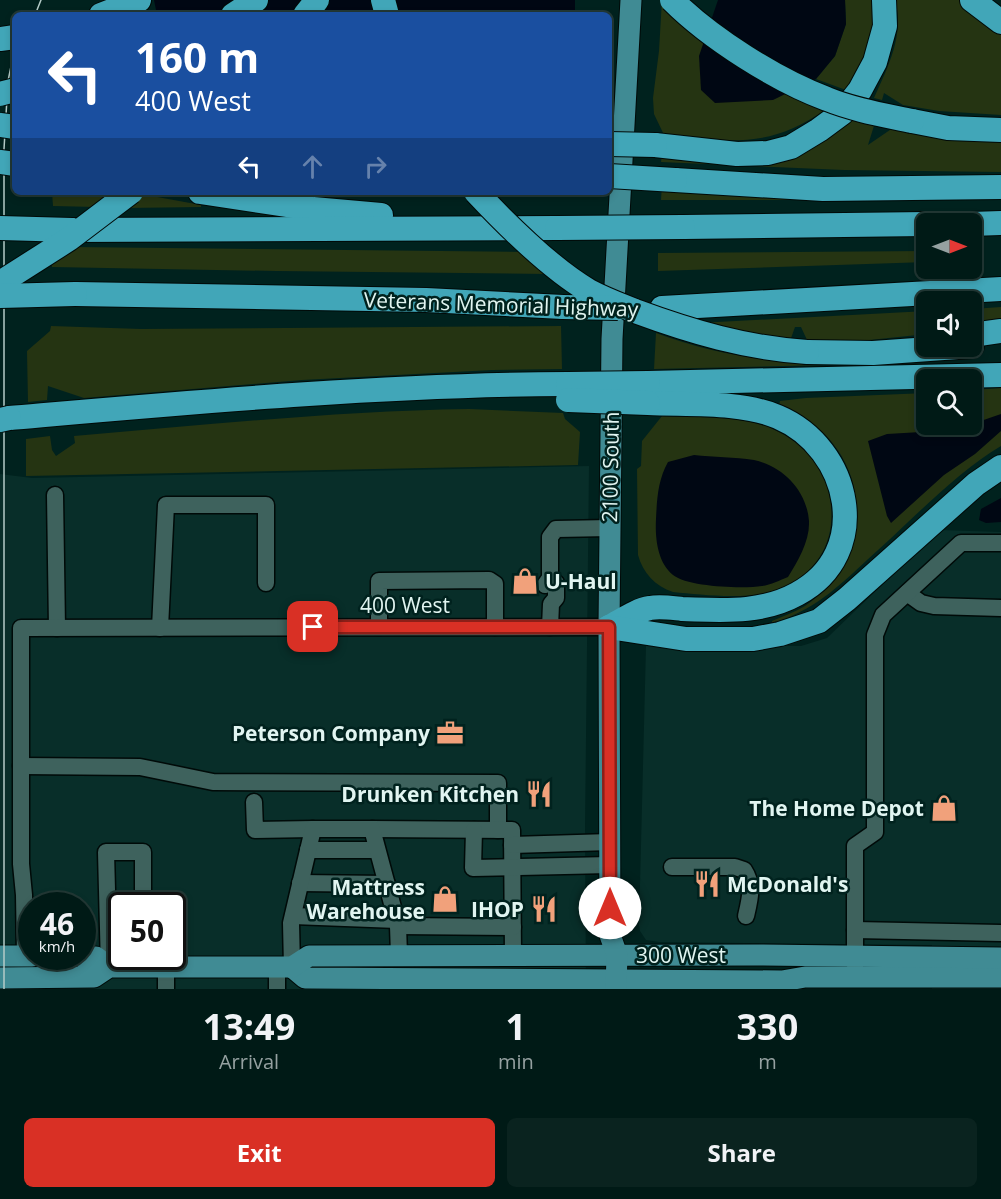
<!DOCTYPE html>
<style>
body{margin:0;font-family:"Open Sans",sans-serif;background:#0a231f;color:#f1f3f6;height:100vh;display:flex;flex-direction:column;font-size:22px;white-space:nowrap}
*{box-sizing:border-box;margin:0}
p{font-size:20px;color:#95a1a1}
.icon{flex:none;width:33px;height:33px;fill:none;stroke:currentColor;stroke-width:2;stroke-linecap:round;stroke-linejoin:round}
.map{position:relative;height:989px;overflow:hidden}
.details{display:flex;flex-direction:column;background:#001a16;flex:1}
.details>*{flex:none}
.guide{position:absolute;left:12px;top:12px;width:600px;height:183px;border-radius:9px;box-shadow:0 3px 9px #0003,0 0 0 2px #223835;background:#1a4fa0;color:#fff;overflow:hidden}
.needle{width:39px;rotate:90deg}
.tools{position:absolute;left:916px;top:213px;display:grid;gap:12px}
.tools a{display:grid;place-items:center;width:66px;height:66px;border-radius:9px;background:#001a16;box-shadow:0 3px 9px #0003,0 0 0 2px #223835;font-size:30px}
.speed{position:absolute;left:18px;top:892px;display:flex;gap:12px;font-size:30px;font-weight:700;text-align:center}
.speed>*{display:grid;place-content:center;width:78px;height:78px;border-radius:50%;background:#001a16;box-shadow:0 3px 9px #0003,0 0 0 2px #223835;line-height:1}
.speed small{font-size:15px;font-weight:400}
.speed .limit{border:3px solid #111;border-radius:9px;background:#fff;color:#111}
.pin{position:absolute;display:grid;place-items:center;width:51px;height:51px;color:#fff;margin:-26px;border-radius:12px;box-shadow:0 3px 9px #0006}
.me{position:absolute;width:66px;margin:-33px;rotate:0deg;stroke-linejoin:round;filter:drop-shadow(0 0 4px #0008)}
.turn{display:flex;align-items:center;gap:21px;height:126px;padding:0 24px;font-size:27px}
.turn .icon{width:78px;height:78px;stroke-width:2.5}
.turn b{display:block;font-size:42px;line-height:51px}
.lanes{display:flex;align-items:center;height:57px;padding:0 24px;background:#0003;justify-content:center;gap:30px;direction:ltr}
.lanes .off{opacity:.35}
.eta{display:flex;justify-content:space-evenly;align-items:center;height:102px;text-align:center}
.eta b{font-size:36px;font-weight:700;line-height:42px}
.button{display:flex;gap:12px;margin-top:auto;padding:12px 24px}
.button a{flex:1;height:69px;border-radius:9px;background:#d93025;color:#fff;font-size:24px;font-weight:700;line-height:69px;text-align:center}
.button a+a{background:#0a231f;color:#f1f3f6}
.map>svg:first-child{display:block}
.built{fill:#082e29;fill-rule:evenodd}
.green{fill:#253412}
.water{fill:#000713}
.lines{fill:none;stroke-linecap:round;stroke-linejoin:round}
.minor-casing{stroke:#000a08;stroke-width:19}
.major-casing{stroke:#000a08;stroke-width:23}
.highway-casing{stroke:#000a08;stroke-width:26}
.minor{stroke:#3e625d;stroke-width:16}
.major{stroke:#408b94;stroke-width:21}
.highway{stroke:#41a6b8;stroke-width:24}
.tram{stroke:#b4cbc7;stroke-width:1.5}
.highway-bridge-casing{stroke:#000a08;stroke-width:26;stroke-linecap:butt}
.highway-bridge{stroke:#41a6b8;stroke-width:24}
.route-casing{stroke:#8d1f18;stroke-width:15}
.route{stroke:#d93025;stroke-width:10}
.labels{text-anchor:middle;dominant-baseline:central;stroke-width:5;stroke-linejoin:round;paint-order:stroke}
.street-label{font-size:21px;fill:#e1f5f1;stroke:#00221e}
.poi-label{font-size:21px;font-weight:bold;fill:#e1f5f1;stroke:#00221e;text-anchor:end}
</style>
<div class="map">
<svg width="1001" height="989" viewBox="0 0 1001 989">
<rect width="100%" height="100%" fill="#00221e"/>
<g class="built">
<path d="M589,466L585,828L586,989H0V474L32,478ZM32,906H82V957H32ZM122,906H172V957H122Z"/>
<polygon points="939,530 1001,532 1001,989 932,989 932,945 659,942 646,940 640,931 639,925 646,646 801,646 827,638"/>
</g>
<g class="green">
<path d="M662,0L826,109C769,150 731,140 665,137L654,114L653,98L659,51Z"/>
<path d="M845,0H874C875,32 866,64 846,90L816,79L835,56L846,24Z"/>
<path d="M895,0H965L1001,30V115L939,111L903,105L884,93L882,100L874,98C888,67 905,34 895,0Z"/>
<polygon points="861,112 877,116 868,145 903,121 1001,131 1001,172 844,170 661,162 662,154 723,157"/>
<polygon points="662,184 884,200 661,200"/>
<polygon points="52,192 118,192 98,207 53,206"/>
<polygon points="141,194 201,205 201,207 125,208"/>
<polygon points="72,247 522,252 549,274 277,271 52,267 52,261"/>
<polygon points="927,251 927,262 658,271 658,253"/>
<polygon points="1001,307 1001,324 972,328 972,309"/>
<polygon points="927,311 927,334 860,341 808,342 801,327 795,327 790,341 698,323"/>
<polygon points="51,326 141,329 561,326 562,369 492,370 302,380 84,398 48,386 47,400 28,402 27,351 50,331"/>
<path d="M656,333C712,354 768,362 827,365L654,369Z"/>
<path d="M1001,388V446C955,473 908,524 867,560C837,588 813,611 772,623V621C783,616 795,612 805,606C857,571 873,500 837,449C823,428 802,416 779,405L780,401L806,398L927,393V424H972V390Z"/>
<path d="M469,409L563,413L565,419L580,432L578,465L26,476V439L50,436L52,450L56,456L75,443L74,436C205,425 337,411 469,409Z"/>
<path d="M662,416C700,418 744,414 779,432C844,464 853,558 782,588C753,601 704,595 673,592C655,586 643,573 638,555L637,469L641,466L642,441Z"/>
</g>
<g class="water">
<polygon points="154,0 575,0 575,15 157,15"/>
<polygon points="718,0 845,0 846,24 835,56 816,79 773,100 715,103 701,90 699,56"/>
<polygon points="1001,414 1001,431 975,454 944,475 891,523 887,516 868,441 887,434 938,431 972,424"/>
<path d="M694,455C713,457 735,457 754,460C783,466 807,491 809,521C810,541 798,561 788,577C780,580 771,585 762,586C743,589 688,587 673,575C657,562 655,537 656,519C657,498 658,480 668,462Z"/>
<polygon points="1001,498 1001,522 986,523 979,520 981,509"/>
</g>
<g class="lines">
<defs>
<g id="minor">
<polyline points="55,495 57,628"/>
<polyline points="550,578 556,583 556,598 551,604 550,627"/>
<polyline points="545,585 550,578 550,537 556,529 610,528"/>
<polyline points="907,593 921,603 934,606 1001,608"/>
<polyline points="379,627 379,581 489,580 495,584 495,627"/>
<polyline points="160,628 166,505 266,505 266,583"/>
<polyline points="21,766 140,767 213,782 498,783 498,830"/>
<polyline points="254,802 255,830 313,829"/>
<polyline points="372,829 512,830 513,955"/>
<polyline points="474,830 473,868 610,865"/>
<polyline points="512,845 610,842"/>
<polyline points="308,850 377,850"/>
<path d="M672,867H735L744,870C754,885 750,899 746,916"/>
<polyline points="300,883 387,884"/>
<polyline points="293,916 397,920"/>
<polyline points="398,926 513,927"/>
<polyline points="855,930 1001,933"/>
<polyline points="25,956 24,895 21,864 21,628 609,627"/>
<polyline points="855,966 855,846 875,832 875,635 883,615 961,543 1001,543"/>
<polyline points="109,967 106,852 143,852 143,906"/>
<polyline points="166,967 166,989"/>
<polyline points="277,967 277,989"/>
<polyline points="292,967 291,923 313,829 372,829 398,926 399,955"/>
</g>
<g id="major">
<polyline points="0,956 32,956"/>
<polyline points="82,957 96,957 109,967"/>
<polyline points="292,967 305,978 782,981 805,977 1001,977"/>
<polyline points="0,978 94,977 109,967 292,967 309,956 763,955 1001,958"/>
<polyline points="616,989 617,955 610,935 609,627 612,339 631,0"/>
</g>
<g id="highway">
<polyline points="383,0 387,15"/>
<polyline points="972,0 1001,22"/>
<polyline points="101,15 139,0"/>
<polyline points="233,15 256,0"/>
<polyline points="305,15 317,0"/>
<polyline points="0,39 15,37"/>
<polyline points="912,121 948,128 1001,130"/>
<polyline points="655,145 737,154 768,153 791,147 819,130 842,113 860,90 875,62 885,26 884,0"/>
<polyline points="675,180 823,189 1001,187"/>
<polyline points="200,192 313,209 381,215"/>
<polyline points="971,224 1001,223"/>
<polyline points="683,227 927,224"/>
<polyline points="72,230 557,228"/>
<polyline points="75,294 426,300 563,307"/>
<polyline points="662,308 1001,289"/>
<polyline points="972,335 1001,331"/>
<polyline points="807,352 873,353 972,346"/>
<polyline points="648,383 1001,375"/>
<path d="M9,418C195,402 381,385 568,384"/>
<path d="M609,627C621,621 636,610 650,608C660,606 672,608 682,609C721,610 761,614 797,594C874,553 851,448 778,417C741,401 688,405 648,403"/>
<polyline points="609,627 686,639 753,639 780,634 819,621 847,599 976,484 1001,467"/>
</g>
</defs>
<use href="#minor" class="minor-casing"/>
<use href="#major" class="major-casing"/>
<use href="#highway" class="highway-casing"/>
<use href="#minor" class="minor"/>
<use href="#major" class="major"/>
<use href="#highway" class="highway"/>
<g class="tram">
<polyline points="35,15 41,0"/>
<polyline points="4,989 4,149 8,81 15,47"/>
</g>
<defs>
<g id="highway-bridge">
<path d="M672,0C710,38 776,80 827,99C854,110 884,115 912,121"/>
<polyline points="0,94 15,90"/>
<polyline points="0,125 15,127"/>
<polyline points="609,144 655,145"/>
<polyline points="0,162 15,164"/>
<polyline points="609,176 675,180"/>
<path d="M476,192C507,225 550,268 589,291C604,299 620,305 635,311C692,332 746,348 807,352"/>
<polyline points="0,228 72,230"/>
<polyline points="557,228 683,227"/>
<polyline points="0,283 69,239 131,192"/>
<polyline points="0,296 75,294"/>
<polyline points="563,307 618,308"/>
<polyline points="568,384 648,383"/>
<polyline points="568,400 648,403"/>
<polyline points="0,420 9,418"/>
</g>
</defs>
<use href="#highway-bridge" class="highway-bridge-casing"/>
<use href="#highway-bridge" class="highway-bridge"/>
</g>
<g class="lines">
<defs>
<polyline id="route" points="313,627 609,627 610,908"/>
</defs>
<use href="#route" class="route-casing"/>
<use href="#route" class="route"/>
</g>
<defs>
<symbol id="shop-bare" viewBox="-9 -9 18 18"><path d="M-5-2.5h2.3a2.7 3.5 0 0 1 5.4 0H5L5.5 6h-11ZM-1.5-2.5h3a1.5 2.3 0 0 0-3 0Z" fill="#f1a17b" stroke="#00221e" stroke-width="2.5" paint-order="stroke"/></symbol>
<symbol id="office-bare" viewBox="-9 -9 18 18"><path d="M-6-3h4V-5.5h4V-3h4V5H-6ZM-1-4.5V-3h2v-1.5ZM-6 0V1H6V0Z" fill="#f1a17b" stroke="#00221e" stroke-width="2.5" paint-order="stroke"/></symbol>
<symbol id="restaurant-bare" viewBox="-9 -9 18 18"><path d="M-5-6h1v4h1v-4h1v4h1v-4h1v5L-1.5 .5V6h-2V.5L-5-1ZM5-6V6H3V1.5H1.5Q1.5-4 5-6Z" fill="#f1a17b" stroke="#00221e" stroke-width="2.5" paint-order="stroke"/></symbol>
</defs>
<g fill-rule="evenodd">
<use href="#shop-bare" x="506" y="562" width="38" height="38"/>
<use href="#office-bare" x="431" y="714" width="38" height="38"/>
<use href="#restaurant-bare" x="520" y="775" width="38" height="38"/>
<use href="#shop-bare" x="925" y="789" width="38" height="38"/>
<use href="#restaurant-bare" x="688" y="865" width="38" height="38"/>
<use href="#shop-bare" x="426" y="880" width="38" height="38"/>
<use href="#restaurant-bare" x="525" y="890" width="38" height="38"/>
</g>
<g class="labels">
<g class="street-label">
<text transform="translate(501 304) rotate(2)">Veterans Memorial Highway</text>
<text transform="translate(610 467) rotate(-89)">2100 South</text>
<text x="405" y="605">400 West</text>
<text x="681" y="955">300 West</text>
</g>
<g class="poi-label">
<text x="545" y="581" text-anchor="start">U-Haul</text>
<text x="430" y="733">Peterson Company</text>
<text x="519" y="794">Drunken Kitchen</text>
<text x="924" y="808">The Home Depot</text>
<text x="727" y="884" text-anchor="start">McDonald's</text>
<text x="425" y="887">Mattress<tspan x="425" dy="24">Warehouse</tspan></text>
<text x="524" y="909">IHOP</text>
</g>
</g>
</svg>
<div class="tools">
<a><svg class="needle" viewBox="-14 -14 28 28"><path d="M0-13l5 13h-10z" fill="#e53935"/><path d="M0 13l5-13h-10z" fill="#95a1a1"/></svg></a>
<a><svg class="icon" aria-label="sound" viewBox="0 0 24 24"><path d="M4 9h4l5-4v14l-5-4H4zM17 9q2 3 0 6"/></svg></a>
<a><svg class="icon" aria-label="search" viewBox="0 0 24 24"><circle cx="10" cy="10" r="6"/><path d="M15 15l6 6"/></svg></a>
</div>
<div class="speed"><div>46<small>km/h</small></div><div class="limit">50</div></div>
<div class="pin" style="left:313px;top:627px;background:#d93025"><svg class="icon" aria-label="arrive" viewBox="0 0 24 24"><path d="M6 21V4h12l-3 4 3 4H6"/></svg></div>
<svg class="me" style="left:610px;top:908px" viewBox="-20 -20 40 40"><circle r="19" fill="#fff"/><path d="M0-13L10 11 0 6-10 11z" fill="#d93025"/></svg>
<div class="guide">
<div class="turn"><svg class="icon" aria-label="left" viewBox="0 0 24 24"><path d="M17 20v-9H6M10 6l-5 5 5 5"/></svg><div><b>160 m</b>400 West</div></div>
<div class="lanes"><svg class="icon" aria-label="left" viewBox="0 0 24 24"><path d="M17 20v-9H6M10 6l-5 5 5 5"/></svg><svg class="icon off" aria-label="ahead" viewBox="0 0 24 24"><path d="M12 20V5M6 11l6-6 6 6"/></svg><svg class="icon off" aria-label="right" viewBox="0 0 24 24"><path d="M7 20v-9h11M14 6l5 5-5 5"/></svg></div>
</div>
</div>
<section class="details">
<div class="eta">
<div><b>13:49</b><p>Arrival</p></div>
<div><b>1</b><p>min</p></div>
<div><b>330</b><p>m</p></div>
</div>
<div class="button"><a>Exit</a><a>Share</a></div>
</section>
